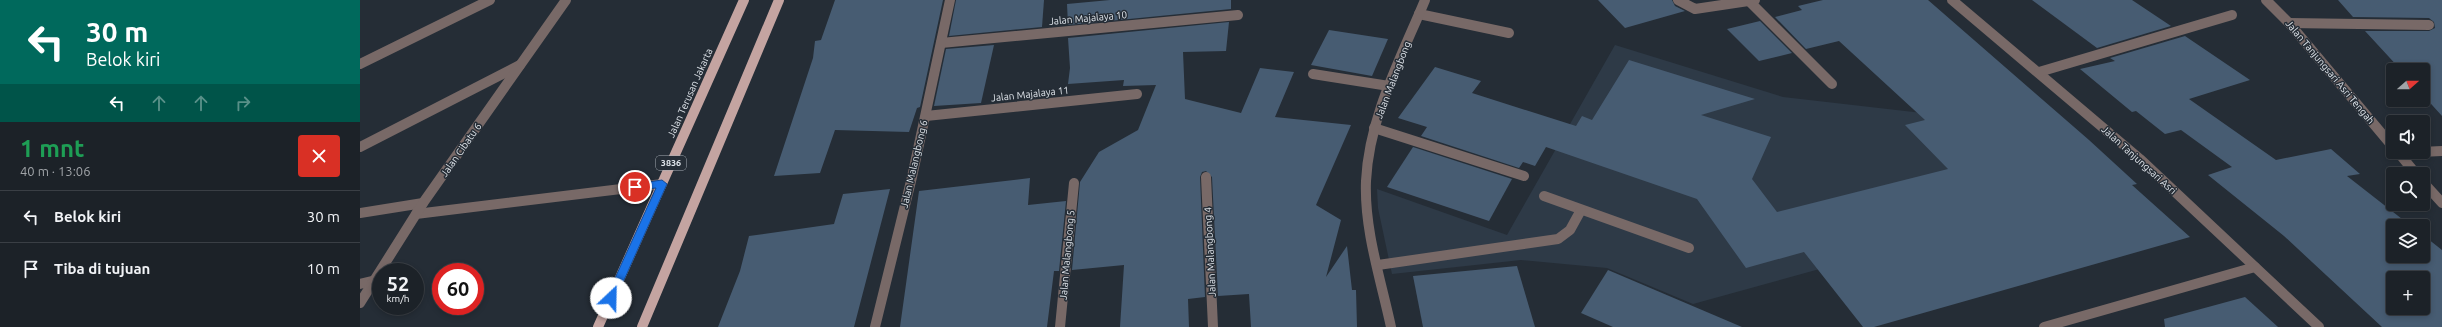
<!DOCTYPE html>
<html lang="id">
<meta charset="utf-8">
<style>
body{margin:0;font-family:Ubuntu,sans-serif;background:#292f34;color:#f1f3f6;height:100vh;display:flex;flex-direction:column;font-size:15px;white-space:nowrap}
*{box-sizing:border-box;margin:0}
p{font-size:13px;color:#a0a4a8}
.icon{flex:none;width:22px;height:22px;fill:none;stroke:currentColor;stroke-width:2;stroke-linecap:round;stroke-linejoin:round}
.map{position:relative;flex:1;overflow:hidden}
.details{display:flex;flex-direction:column;background:#1c2228;width:360px}
.details>*{flex:none}
.guide{background:#00695c;color:#fff;overflow:hidden}
.needle{width:26px;rotate:69deg}
.tools{position:absolute;left:2026px;top:63px;display:grid;gap:8px}
.tools a{display:grid;place-items:center;width:44px;height:44px;border-radius:4px;background:#1c2228;box-shadow:0 2px 6px #0003,0 0 0 1px #3a3f45;font-size:20px}
.speed{position:absolute;left:12px;top:263px;display:flex;gap:8px;font-size:20px;font-weight:700;text-align:center}
.speed>*{display:grid;place-content:center;width:52px;height:52px;border-radius:50%;background:#1c2228;box-shadow:0 2px 6px #0003,0 0 0 1px #3a3f45;line-height:1}
.speed small{font-size:10px;font-weight:400}
.speed .limit{border:6px solid #d22;background:#fff;color:#111}
.pin{position:absolute;display:grid;place-items:center;width:34px;height:34px;color:#fff;margin:-17px;border:2px solid #fff;border-radius:50%;box-shadow:0 1px 4px #0007}
.me{position:absolute;width:44px;margin:-22px;rotate:24deg;stroke-linejoin:round;filter:drop-shadow(0 0 3px #0008)}
.turn{display:flex;align-items:center;gap:14px;height:84px;padding:0 20px;font-size:18px}
.turn .icon{width:52px;height:52px;stroke-width:2.5}
.turn b{display:block;font-size:28px;line-height:34px}
.lanes{display:flex;align-items:center;height:38px;padding:0 20px;background:#0003;justify-content:center;gap:20px;direction:ltr}
.lanes .off{opacity:.35}
.round{display:grid;place-items:center;flex:none;width:42px;height:42px;border-radius:4px;background:#292f34}
.head{display:flex;align-items:center;justify-content:space-between;height:68px;padding:0 20px}
h1{font-size:24px;font-weight:700;line-height:30px;color:#1e9e55}
ul{padding:0;list-style:none}
li{display:flex;align-items:center;gap:12px;height:52px;padding:0 20px;border-top:1px solid #3a3f45}
li div{flex:1}
li b{display:block;font-size:15px}
li em{font-style:normal}
main{display:flex;flex:1;min-height:0}
.map>svg:first-child{display:block}
.built{fill:#2e3a47}
.building{fill:#475c72;fill-rule:evenodd}
.lines{fill:none;stroke-linecap:round;stroke-linejoin:round}
.minor{stroke:#786967;stroke-width:10}
.major{stroke:#c4a4a1;stroke-width:10}
.route{fill:#1a73e8;stroke:#114b97}
.labels{text-anchor:middle;dominant-baseline:central;stroke-width:3;stroke-linejoin:round;paint-order:stroke}
.shield{fill:#252d36;stroke:#a8aeb5;stroke-width:1}
.shield-label{font-size:9px;font-weight:bold;fill:#e0e5eb}
.street-label{font-size:10px;fill:#e0e5eb;stroke:#252d36}
</style>
<main>
<section class="details">
<div class="guide">
<div class="turn"><svg class="icon" aria-label="left" viewBox="0 0 24 24"><path d="M17 20v-9H6M10 6l-5 5 5 5"/></svg><div><b>30 m</b>Belok kiri</div></div>
<div class="lanes"><svg class="icon" aria-label="left" viewBox="0 0 24 24"><path d="M17 20v-9H6M10 6l-5 5 5 5"/></svg><svg class="icon off" aria-label="ahead" viewBox="0 0 24 24"><path d="M12 20V5M6 11l6-6 6 6"/></svg><svg class="icon off" aria-label="ahead" viewBox="0 0 24 24"><path d="M12 20V5M6 11l6-6 6 6"/></svg><svg class="icon off" aria-label="right" viewBox="0 0 24 24"><path d="M7 20v-9h11M14 6l5 5-5 5"/></svg></div>
</div>
<div class="head"><div><h1>1 mnt</h1><p>40 m · 13:06</p></div><a class="round" style="background:#d93025;color:#fff"><svg class="icon" aria-label="close" viewBox="0 0 24 24"><path d="M6 6l12 12M18 6L6 18"/></svg></a></div>
<ul>
<li><svg class="icon" aria-label="left" viewBox="0 0 24 24"><path d="M17 20v-9H6M10 6l-5 5 5 5"/></svg><div><b>Belok kiri</b></div><em>30 m</em></li>
<li><svg class="icon" aria-label="arrive" viewBox="0 0 24 24"><path d="M6 21V4h12l-3 4 3 4H6"/></svg><div><b>Tiba di tujuan</b></div><em>10 m</em></li>
</ul>
</section>
<div class="map">
<svg width="2082" height="327" viewBox="0 0 2082 327">
<rect width="100%" height="100%" fill="#252d36"/>
<polygon class="built" points="1255,45 1423,97 1571,114 1691,205 1333,304 1247,268 1161,260 1032,274 1018,208 1017,189 1147,235"/>
<g class="building">
<polygon points="475,0 583,0 560,107 557,108 549,132 475,130 460,173 414,176 453,58 455,41 461,40"/>
<polygon points="596,0 684,0 682,27 589,36"/>
<polygon points="750,0 871,0 871,9 708,25 707,4"/>
<polygon points="1238,0 1312,0 1315,6 1325,11 1265,28"/>
<polygon points="1463,0 1568,0 1729,140 1777,184 1772,185 1830,237 1514,327 1503,327 1444,252 1386,268 1337,199 1186,147 1175,166 1163,162 1159,168 1061,136 1067,127 1038,118 1075,67 1121,81 1112,93 1216,126 1222,116 1232,120 1269,60 1395,99 1341,115 1411,137 1392,179 1417,212 1588,169 1545,125 1565,120 1479,41 1446,49 1415,17 1442,10 1438,6"/>
<polygon points="1672,0 1772,0 1811,26 1737,48"/>
<polygon points="1978,0 2082,0 2082,116 2063,95 2063,70 2041,70 2005,31 2069,31 2075,28 2074,22 2069,18 1993,17"/>
<polygon points="1400,21 1432,53 1399,61 1367,29"/>
<polygon points="869,22 866,51 823,52 825,99 881,113 900,68 934,72 915,117 991,125 956,205 981,220 966,277 987,246 992,290 996,290 997,327 891,327 889,294 858,296 852,177 846,171 842,172 840,177 845,297 828,299 829,327 760,327 764,265 712,270 720,182 739,152 778,130 796,85 763,86 764,80 708,84 710,68 708,38"/>
<polygon points="969,30 1028,39 1012,76 951,65"/>
<path d="M1825,36L1890,80L1829,99L1916,160L1971,149L2000,174L1987,176L2051,226H2033V256H2063V235L2082,250V327H2022L1924,236L1848,175L1872,167L1821,130L1805,134L1776,111L1772,112L1720,69L1755,61L1750,58ZM2033,278H2063V308H2033Z"/>
<polygon points="634,45 621,103 574,106 586,49"/>
<polygon points="1053,147 1152,179 1129,221 1027,187"/>
<polygon points="670,178 668,205 706,201 699,271 694,271 687,327 540,327 559,191"/>
<polygon points="530,189 494,327 358,327 380,271 389,236 474,224 483,194"/>
<polygon points="1157,266 1175,327 1063,327 1053,276"/>
<polygon points="1248,270 1382,327 1253,327 1221,313"/>
<polygon points="1885,297 1918,327 1805,327 1804,319"/>
</g>
<g class="lines">
<g class="minor">
<polyline points="1318,0 1335,9 1395,0"/>
<polyline points="1592,0 1780,159 1959,327"/>
<polyline points="1906,0 1929,23 2033,147"/>
<polyline points="1389,1 1472,84"/>
<polyline points="1059,14 1149,33"/>
<polyline points="1929,23 2069,25"/>
<polyline points="581,43 878,15"/>
<polyline points="0,64 130,0"/>
<polyline points="1679,72 1872,15"/>
<polyline points="953,74 1029,86"/>
<polyline points="566,116 777,94"/>
<polyline points="1014,128 1164,176"/>
<polyline points="0,147 160,65"/>
<polyline points="2038,152 2056,174"/>
<polyline points="2039,153 2082,151"/>
<polyline points="846,177 853,327"/>
<polyline points="2063,182 2082,203"/>
<polyline points="1184,196 1329,248"/>
<polyline points="0,213 63,203"/>
<polyline points="56,214 302,184"/>
<polyline points="1018,265 1198,239 1210,230 1221,210"/>
<polyline points="0,284 16,280"/>
<polyline points="0,303 63,203 206,0"/>
<polyline points="515,327 552,177 590,0"/>
<polyline points="700,327 714,183"/>
<path d="M1031,327C1021,280 1004,230 1006,181C1009,117 1041,58 1065,0"/>
<polyline points="1684,327 1895,267"/>
</g>
<g class="major">
<polyline points="238,327 384,0"/>
<polyline points="282,327 419,0"/>
</g>
</g>
<polygon class="route" points="302,180 307,184 256,298 255,301 247,301 246,298 296,188 275,190 270,187 275,184"/>
<g class="labels">
<rect class="shield" x="296" y="156" width="30" height="14" rx="3"/>
<g class="shield-label">
<text x="311" y="163">3836</text>
</g>
<g class="street-label">
<text transform="translate(728 18) rotate(-5)">Jalan Majalaya 10</text>
<text transform="translate(1970 72) rotate(50)">Jalan Tanjungsari Asri Tengah</text>
<text transform="translate(1033 80) rotate(-69)">Jalan Malangbong</text>
<text transform="translate(330 93) rotate(-66)">Jalan Terusan Jakarta</text>
<text transform="translate(670 94) rotate(-6)">Jalan Majalaya 11</text>
<text transform="translate(101 150) rotate(-55)">Jalan Cibatu 6</text>
<text transform="translate(1779 160) rotate(42)">Jalan Tanjungsari Asri</text>
<text transform="translate(554 164) rotate(-77)">Jalan Malangbong 6</text>
<text transform="translate(850 252) rotate(-93)">Jalan Malangbong 4</text>
<text transform="translate(707 255) rotate(-85)">Jalan Malangbong 5</text>
</g>
</g>
</svg>
<div class="tools">
<a><svg class="needle" viewBox="-14 -14 28 28"><path d="M0-13l5 13h-10z" fill="#e53935"/><path d="M0 13l5-13h-10z" fill="#a0a4a8"/></svg></a>
<a><svg class="icon" aria-label="sound" viewBox="0 0 24 24"><path d="M4 9h4l5-4v14l-5-4H4zM17 9q2 3 0 6"/></svg></a>
<a><svg class="icon" aria-label="search" viewBox="0 0 24 24"><circle cx="10" cy="10" r="6"/><path d="M15 15l6 6"/></svg></a>
<a><svg class="icon" aria-label="layers" viewBox="0 0 24 24"><path d="M12 4l9 5-9 5-9-5zM3 14l9 5 9-5"/></svg></a>
<a>+</a>
</div>
<div class="speed"><div>52<small>km/h</small></div><div class="limit">60</div></div>
<div class="pin" style="left:275px;top:187px;background:#d93025"><svg class="icon" aria-label="arrive" viewBox="0 0 24 24"><path d="M6 21V4h12l-3 4 3 4H6"/></svg></div>
<svg class="me" style="left:251px;top:298px" viewBox="-20 -20 40 40"><circle r="19" fill="#fff"/><path d="M0-13L10 11 0 6-10 11z" fill="#1a73e8"/></svg>
</div>
</main>
